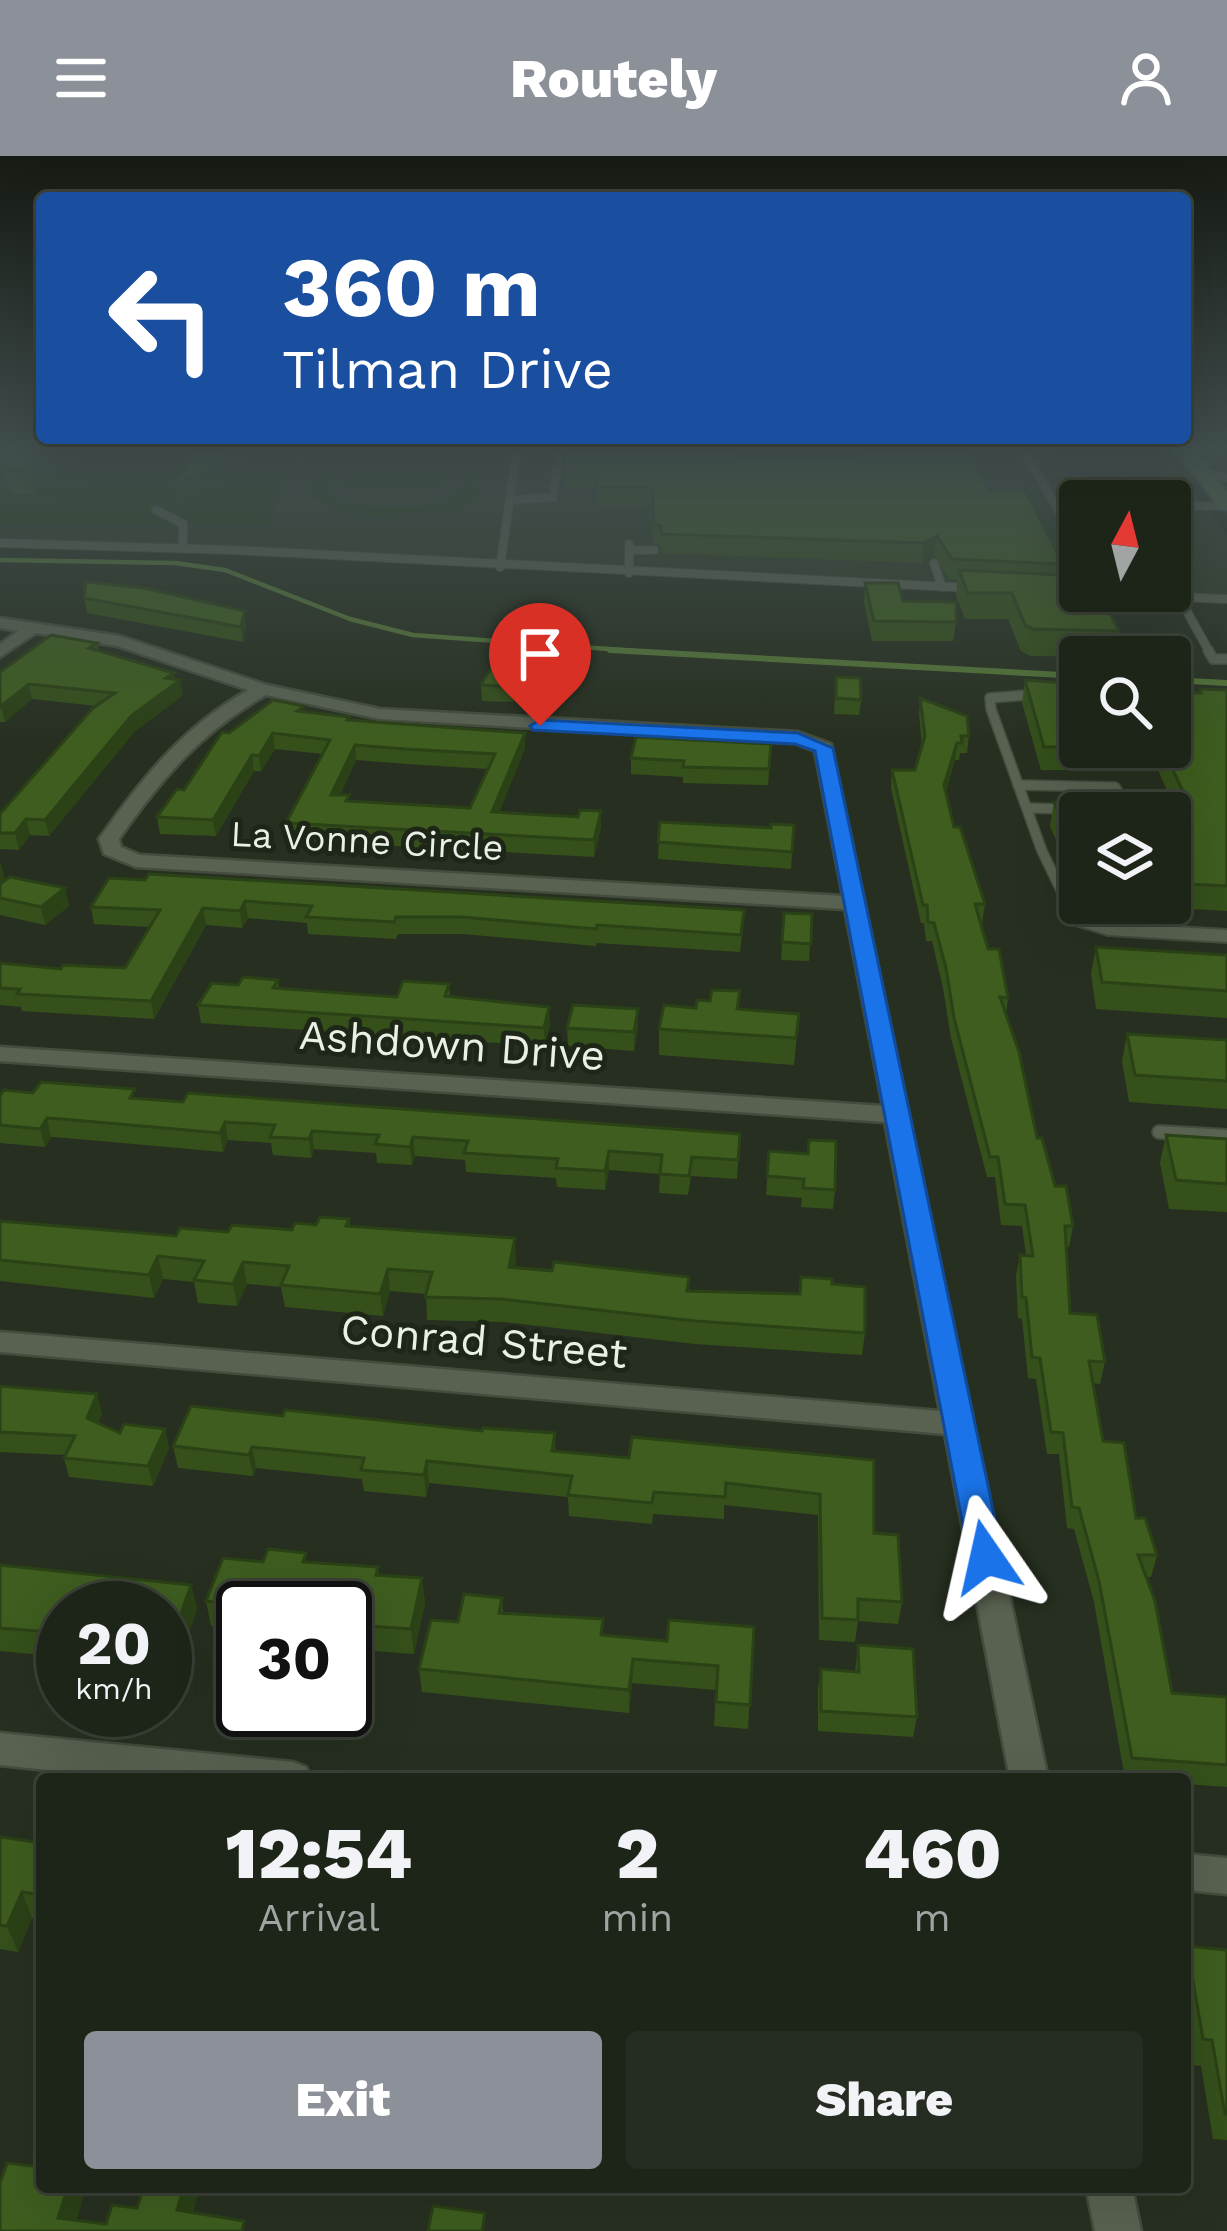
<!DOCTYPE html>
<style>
body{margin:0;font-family:"Work Sans",sans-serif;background:#252c21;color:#f1f3f6;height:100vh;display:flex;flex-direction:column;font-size:45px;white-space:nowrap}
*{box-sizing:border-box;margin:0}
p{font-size:39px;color:#a0a4a2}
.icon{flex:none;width:66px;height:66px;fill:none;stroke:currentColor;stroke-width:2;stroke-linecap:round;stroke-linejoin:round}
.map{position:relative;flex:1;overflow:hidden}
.panel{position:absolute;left:36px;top:1617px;width:1155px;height:420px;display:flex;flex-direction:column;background:#1d2418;border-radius:12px;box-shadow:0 12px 48px #0002,0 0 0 3px #3b4137}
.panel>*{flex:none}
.banner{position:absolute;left:36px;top:36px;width:1155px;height:252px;border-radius:12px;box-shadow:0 12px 48px #0002,0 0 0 3px #3b4137;background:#1a4fa0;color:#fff;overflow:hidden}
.needle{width:78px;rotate:7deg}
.buttons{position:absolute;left:1059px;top:324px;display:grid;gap:24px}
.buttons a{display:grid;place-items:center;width:132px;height:132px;border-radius:12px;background:#1d2418;box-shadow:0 12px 48px #0002,0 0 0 3px #3b4137;font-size:60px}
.speed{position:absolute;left:36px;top:1425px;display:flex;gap:24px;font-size:60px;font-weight:700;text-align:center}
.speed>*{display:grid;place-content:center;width:156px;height:156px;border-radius:50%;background:#1d2418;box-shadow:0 12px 48px #0002,0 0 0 3px #3b4137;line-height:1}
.speed small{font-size:30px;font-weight:400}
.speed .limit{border:6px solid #111;border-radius:18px;background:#fff;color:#111}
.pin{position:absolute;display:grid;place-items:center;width:102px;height:102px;color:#fff;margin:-123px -51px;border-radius:50% 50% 50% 0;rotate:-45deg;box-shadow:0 0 12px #0007}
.pin .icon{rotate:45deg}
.me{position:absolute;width:132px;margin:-66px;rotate:349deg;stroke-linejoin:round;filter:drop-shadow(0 0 9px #0008)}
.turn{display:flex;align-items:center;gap:42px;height:252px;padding:0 48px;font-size:54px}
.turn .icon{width:156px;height:156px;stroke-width:2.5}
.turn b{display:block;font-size:84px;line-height:102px}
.eta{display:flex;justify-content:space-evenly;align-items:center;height:204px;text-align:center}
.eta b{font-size:72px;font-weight:800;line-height:84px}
.primary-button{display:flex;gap:24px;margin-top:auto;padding:24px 48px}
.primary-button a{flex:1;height:138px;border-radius:12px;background:#8c9099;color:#fff;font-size:48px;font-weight:800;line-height:138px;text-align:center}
.primary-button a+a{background:#252c21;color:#f1f3f6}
header{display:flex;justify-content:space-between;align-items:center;height:156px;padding:0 48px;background:#8c9099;color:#fff;font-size:54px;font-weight:800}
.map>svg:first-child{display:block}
.built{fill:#313d28}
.green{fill:#293e14}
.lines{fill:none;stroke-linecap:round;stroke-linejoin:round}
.stream-far1{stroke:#557637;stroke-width:4.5}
.stream{stroke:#557637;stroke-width:6}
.lane-far2-casing{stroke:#444c3e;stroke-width:10}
.lane-far1-casing{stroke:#444c3e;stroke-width:12}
.lane-casing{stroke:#444c3e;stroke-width:16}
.street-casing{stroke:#444c3e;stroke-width:5}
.secondary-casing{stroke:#444c3e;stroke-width:5}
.lane-far2{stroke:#596251;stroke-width:8}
.lane-far1{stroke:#596251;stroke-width:9}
.lane{stroke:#596251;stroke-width:12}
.street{fill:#596251;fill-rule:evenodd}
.secondary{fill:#60764b;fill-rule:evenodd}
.wall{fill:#35501b;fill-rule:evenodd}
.shaded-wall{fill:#2b4116}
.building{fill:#3e5d1f;stroke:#2b4116;stroke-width:3;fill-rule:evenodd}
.route{fill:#1a73e8;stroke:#114b97;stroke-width:3}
.labels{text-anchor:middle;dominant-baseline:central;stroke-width:10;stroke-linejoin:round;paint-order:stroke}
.far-street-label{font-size:36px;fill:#eaf0e6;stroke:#1e2617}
.street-label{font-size:42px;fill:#eaf0e6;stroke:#1e2617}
</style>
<header><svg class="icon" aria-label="menu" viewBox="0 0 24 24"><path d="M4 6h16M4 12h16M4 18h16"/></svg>Routely<svg class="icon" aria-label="person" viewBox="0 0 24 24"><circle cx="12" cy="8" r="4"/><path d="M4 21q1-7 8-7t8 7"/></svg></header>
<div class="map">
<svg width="1227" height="2075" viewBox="0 0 1227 2075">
<rect width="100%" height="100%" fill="#273020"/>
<polygon class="built" points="0,293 1162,293 1227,379 1227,440 1117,435 1170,435 1170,345 1080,345 1080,433 220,389 0,383"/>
<g class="green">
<polygon points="0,293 302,293 267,368 0,368"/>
<path d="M323,293H342L329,337C352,354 442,361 459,331C465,321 465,304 467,293H487L475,351C440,351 331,377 307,333Z"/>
<polygon points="355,293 455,293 445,333 339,333"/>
</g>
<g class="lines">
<polyline class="stream-far1" points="0,404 175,407 225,414 350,463 413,479 664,497"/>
<g class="stream">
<polyline points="610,494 1080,520"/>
<polyline points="1170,524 1227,527"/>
</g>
<defs>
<g id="lane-far2">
<polyline points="1023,293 1080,392"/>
<polyline points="1202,316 1227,322"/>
<polyline points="510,344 553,341 560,293"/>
<polyline points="1056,349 1080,350"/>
<polyline points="1170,350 1227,350"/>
<polyline points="156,354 183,368 183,392"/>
<polyline points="0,387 234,394 972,432"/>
<polyline points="629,388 629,417"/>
<polyline points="629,394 654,394"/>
<polyline points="934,407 942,431"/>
<polyline points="500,411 517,293"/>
<polyline points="1084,437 1227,443"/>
<polyline points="1179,441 1210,497"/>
</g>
<g id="lane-far1">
<polyline points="1208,494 1213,503 1227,503"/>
<polyline points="1039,538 990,542 991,553 1042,695 1072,757"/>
<polyline points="1018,629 1115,631 1125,647 1110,653"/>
<polyline points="1027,652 1070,653"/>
</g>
<g id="lane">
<polyline points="1070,754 1074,762 1109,773 1227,780"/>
<polyline points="1159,976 1227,980"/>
</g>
<g id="street">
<path d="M0,462L120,480L267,529L380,553L798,576L831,588L1048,1623H1010L945,1278L0,1196V1176L940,1255L885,966L0,905V891L883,950L845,753L136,711L104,698L99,683C142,622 183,571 248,534L117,490L36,477L0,501V488L18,475L0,472ZM266,539L380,563L795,587L815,595L843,740L140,699L121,691L119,683C161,623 201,576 266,539Z"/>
<polygon points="0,1577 293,1606 306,1611 312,1623 132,1623 0,1609"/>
<polygon points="1185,1698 1227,1702 1227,1738 1185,1734"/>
<polygon points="1086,2031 1132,2031 1141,2075 1095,2075"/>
</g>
<polygon id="secondary" points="1173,293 1193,293 1227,335 1227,354 1220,352"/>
</defs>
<use href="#lane-far2" class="lane-far2-casing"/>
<use href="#lane-far1" class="lane-far1-casing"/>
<use href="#lane" class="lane-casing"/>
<use href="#street" class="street-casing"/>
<use href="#secondary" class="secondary-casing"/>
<use href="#lane-far2" class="lane-far2"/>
<use href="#lane-far1" class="lane-far1"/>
<use href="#lane" class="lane"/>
<use href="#street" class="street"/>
<use href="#secondary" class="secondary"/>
</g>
<g class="wall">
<polygon points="3,293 69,293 35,338 13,338 7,328 2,303"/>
<polygon points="853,293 968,293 989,335 1063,408 1061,419 1119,475 1115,501 1030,500 1021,495 1008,463 965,463 956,440 958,423 949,423 934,399 922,407 662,397 660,389 653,386 651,349 597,349 597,332 565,332 564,314 739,304 857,304"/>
<polygon points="865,427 903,445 956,466 953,485 872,485 864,446"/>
<polygon points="84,442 246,469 243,486 87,457"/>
<polygon points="97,487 99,495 175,523 183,539 134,576 49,680 30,679 19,694 0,693 0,658 97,550 32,543 5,566 0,566 0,516"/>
<polygon points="522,509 523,524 513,546 482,545 481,529"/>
<polygon points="836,521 861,544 859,559 834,558"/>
<polygon points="1025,524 1199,537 1200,533 1227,534 1227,755 1140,750 1138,761 1103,760 1086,755 1083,747 1170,747 1170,657 1080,657 1080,740 1050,670 1054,646 1173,648 1158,614 1041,614 1022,547"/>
<polygon points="920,542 969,580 967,597 960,597 959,604 955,604 946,635 954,671 985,748 982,767 980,767 988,793 1008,842 1006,858 1037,982 1073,1070 1069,1091 1066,1091 1070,1157 1105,1206 1100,1228 1093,1227 1103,1285 1136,1362 1157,1399 1151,1421 1146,1421 1172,1537 1227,1541 1227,1631 1185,1628 1185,1623 1125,1623 1094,1446 1074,1373 1067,1372 1059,1298 1047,1298 1036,1223 1028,1222 1022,1163 1018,1162 1016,1120 1020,1099 1026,1099 1022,1070 1001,1069 995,1021 987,1021 951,882 943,832 932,785 926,785 924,767 921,767 891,632 892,614 915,614 922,590 919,558"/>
<path d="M305,556L349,561L350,564L525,592L499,656L578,661L601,655V671L594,701L288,684L286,667L323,598L275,593L261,615H254L216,680L160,678L157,661L184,634L229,577ZM356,604L407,608L488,613L470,652L350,645L340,639Z"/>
<polygon points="771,588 768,629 683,627 683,621 631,618 631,602"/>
<polygon points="660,666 771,672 794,669 791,713 658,703"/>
<polygon points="0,706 5,724 65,732 69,750 45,769 0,759 0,728 5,724 0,726"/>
<polygon points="109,722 744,754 743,771 740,796 597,787 596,790 463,778 398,778 396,783 308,778 307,767 248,762 242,772 206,769 154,863 22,855 21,851 0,849 0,807 61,813 125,812 150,771 94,768 91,751"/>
<polygon points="784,757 812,758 809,805 781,804"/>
<polygon points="1096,791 1227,799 1227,862 1096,853 1091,817"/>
<polygon points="278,824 279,833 397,841 449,828 450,840 550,869 545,890 201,867 198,849 238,829"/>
<polygon points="740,835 739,853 799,858 794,909 659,899 659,873 710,845"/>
<polygon points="638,853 638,871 634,895 568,890 567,872"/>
<polygon points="1127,878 1227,884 1227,953 1129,946 1122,905"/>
<polygon points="33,937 740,978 737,1023 691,1020 688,1039 659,1037 660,1018 609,1014 605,1034 557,1031 556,1022 466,1016 465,1004 415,1000 412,1009 377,1007 376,997 314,993 311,1002 273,999 271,987 228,984 223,996 66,982 51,981 45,991 0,987 0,940"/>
<polygon points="1166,979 1227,983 1227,1056 1169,1053 1160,1007"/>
<polygon points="769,995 835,1034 833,1053 801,1051 802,1042 766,1039"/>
<polygon points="349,1063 350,1070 516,1105 514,1111 689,1121 689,1135 800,1138 832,1128 865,1177 862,1199 695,1188 503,1166 427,1164 426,1138 390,1135 383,1160 285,1151 281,1131 247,1128 237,1150 198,1147 194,1126 163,1123 154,1142 0,1125 0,1065 176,1080 292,1074"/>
<polygon points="0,1230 102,1258 98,1267 120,1277 165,1273 169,1292 153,1330 69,1321 64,1302 65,1299 0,1296"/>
<polygon points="283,1260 482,1275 555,1277 555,1295 629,1302 874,1304 874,1377 902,1446 898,1468 858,1465 855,1486 819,1484 818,1359 724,1349 724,1363 653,1358 652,1368 569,1360 568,1341 429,1327 426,1341 364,1335 362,1323 256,1312 253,1320 178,1312 173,1290"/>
<polygon points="263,1406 307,1406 378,1411 379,1419 422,1422 425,1447 414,1498 359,1494 350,1530 345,1530 345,1452 243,1452 243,1513 239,1513 233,1488 239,1473 211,1470 206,1445"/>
<polygon points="0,1409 191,1429 197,1453 177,1511 165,1510 165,1452 63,1452 63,1501 0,1495"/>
<polygon points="502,1442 503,1457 603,1463 603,1479 667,1485 754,1471 748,1573 714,1570 716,1534 632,1527 629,1557 422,1536 419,1513 458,1466"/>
<polygon points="858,1489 917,1561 913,1581 818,1575 818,1533 821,1513 855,1516"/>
<polygon points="0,1681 42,1687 42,1764 32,1762 18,1796 0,1793"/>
<polygon points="1187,1790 1227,1794 1227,1984 1213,1983 1201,1910 1192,1909 1185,1867 1185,1796"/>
</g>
<g class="shaded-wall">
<polygon points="46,293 69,293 35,338 30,313"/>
<polygon points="237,293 252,293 253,301 217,328 176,350 173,331"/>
<polygon points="937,380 934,399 922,407 924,387"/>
<polygon points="245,455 246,469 243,486 241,471"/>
<polygon points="522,509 523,524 513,546 512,531"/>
<polygon points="174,517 176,528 180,524 183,539 134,576 49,680 45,664 131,560"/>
<polygon points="29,528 32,543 5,566 1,551"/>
<polygon points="273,577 275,593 261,615 259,600"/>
<polygon points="525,577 525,592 493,672 492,656"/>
<polygon points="957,587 955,604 942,647 944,629"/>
<polygon points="355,589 356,604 333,655 331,639"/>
<polygon points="252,599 254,615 216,680 213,664"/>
<polygon points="601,655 601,671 594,701 594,684"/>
<polygon points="26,663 30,679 19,694 15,677"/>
<polygon points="0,707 5,724 0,726"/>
<polygon points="65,732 69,750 45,769 41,751"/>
<polygon points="245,745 248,762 242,772 240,755"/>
<polygon points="203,752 206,769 154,863 151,845"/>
<polygon points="549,851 550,869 545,890 544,872"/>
<polygon points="638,853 638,871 634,895 634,876"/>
<polygon points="47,962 51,981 45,991 40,973"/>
<polygon points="225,966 228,984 223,996 220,977"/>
<polygon points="312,975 314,993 311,1002 309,983"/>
<polygon points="413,981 415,1000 412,1009 410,991"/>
<polygon points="609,995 609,1014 605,1034 605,1015"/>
<polygon points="515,1082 516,1105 510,1133 509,1111"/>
<polygon points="158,1100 163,1123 154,1142 149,1119"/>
<polygon points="243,1106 247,1128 237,1150 233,1128"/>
<polygon points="388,1113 390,1135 383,1160 380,1138"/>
<polygon points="97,1238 102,1258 92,1281 87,1262"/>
<polygon points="165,1273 169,1292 153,1330 148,1310"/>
<polygon points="252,1291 256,1312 253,1320 249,1299"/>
<polygon points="427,1305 429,1327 426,1341 424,1319"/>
<polygon points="422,1422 425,1447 414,1498 411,1473"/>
<polygon points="191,1429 197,1453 177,1511 171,1486"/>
<polygon points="355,1469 359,1494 350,1530 346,1505"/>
<polygon points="633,1503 632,1527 629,1557 629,1534"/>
<polygon points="22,1736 32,1762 18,1796 7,1770"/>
<polygon points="68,2031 80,2031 84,2040 73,2075 58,2062"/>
<polygon points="184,2031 197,2031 199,2036 187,2075 177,2054"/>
</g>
<g class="building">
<polygon points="3,293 46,293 30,313 8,313 2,303"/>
<polygon points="196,293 237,293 214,309 173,331"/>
<polygon points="566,293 738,293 739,304 864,304 860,293 968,293 989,335 1026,335 1063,408 952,403 937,380 924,387 662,378 661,370 654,367 652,331 597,331 598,314 564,314"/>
<polygon points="959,414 1080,420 1080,435 1099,435 1119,475 1034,473 1025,469 1012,437 968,437"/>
<polygon points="86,426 144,432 245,455 241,471 84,442"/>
<polygon points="865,427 898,427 903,445 956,446 956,466 874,465"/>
<polygon points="51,479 97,487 89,492 174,517 166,522 180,524 131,560 45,664 26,663 15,677 0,677 0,658 93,552 115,537 29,528 0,551 0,516"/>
<polygon points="493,508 522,509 512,531 481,529"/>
<polygon points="836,521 860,522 861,544 836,542"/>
<polygon points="1025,524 1080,528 1080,591 1044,591"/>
<polygon points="1200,533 1227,534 1227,730 1170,727 1170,657 1080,657 1080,705 1054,646 1189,648 1162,591 1170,591 1170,535 1201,537"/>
<polygon points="920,542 967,560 969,580 961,580 962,587 957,587 944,629 954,671 960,671 985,748 975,748 988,793 999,793 1008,842 1000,841 1019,896 1037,982 1042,982 1055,1030 1066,1030 1073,1070 1065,1070 1070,1157 1097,1159 1105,1206 1089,1205 1103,1285 1124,1287 1136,1362 1145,1362 1157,1399 1138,1399 1155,1445 1172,1537 1227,1541 1227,1609 1132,1602 1099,1425 1079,1352 1072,1351 1063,1277 1051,1276 1040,1202 1032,1201 1026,1142 1022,1141 1020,1099 1033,1100 1025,1049 1005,1048 998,1001 990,1001 954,862 946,812 934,767 928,766 927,749 923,749 892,614 915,614 925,580"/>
<path d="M273,544L304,550L297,555L349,561L347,564L525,577L492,656L578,661L580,654L601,655L594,684L286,667L330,584L273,577L259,600L252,599L213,664L157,661L177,633L184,634L222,576L229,577ZM355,589L405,593L495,598L470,652L346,645L349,639H331Z"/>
<polygon points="636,581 771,588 769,613 683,611 684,605 631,602"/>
<polygon points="660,666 771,672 771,668 794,669 792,696 658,686"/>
<polygon points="149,718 744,754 741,779 597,769 596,773 462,761 396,761 394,766 306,761 312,750 245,745 240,755 203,752 151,845 17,838 20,833 0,832 0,807 61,813 63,809 125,812 160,754 91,751 109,722 145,724"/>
<polygon points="10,721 65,732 41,751 0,742 0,728"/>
<polygon points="784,757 812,758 811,788 782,786"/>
<polygon points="1096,791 1227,799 1227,835 1102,826"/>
<polygon points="243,821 278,824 273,832 397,841 403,825 449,828 445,840 549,851 544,872 198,849 212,827 238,829"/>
<polygon points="712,834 740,835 737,853 799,858 796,882 659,873 664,849 696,852 697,844 710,845"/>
<polygon points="573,849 638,853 634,876 567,872"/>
<polygon points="1127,878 1227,884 1227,925 1135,919"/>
<polygon points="41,926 135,933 130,942 183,946 188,937 740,978 738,1004 692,1001 689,1020 660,1018 662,999 609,995 605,1015 556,1012 558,1003 464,997 468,985 413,981 410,991 375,988 379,979 312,975 309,983 270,981 275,969 225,966 220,977 62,963 47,962 40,973 0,969 0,940 4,934 33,937"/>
<polygon points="1166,979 1227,983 1227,1028 1176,1024"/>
<polygon points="809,984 836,985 835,1034 803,1032 804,1023 767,1020 769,995 808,998"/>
<polygon points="320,1061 349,1063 346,1070 515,1082 509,1111 552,1115 554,1106 689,1121 687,1135 800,1138 801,1121 832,1123 832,1128 865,1131 865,1177 695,1165 501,1143 425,1141 432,1116 388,1113 380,1138 281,1129 289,1110 243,1106 233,1128 194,1124 204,1105 158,1100 149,1119 0,1104 0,1065 176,1080 180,1072 228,1076 232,1069 292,1074 295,1067 316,1069"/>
<polygon points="0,1230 97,1238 87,1262 120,1277 124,1268 165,1273 148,1310 64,1302 75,1280 0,1276"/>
<polygon points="191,1250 283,1260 285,1254 482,1275 483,1272 555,1277 552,1295 629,1302 632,1281 874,1304 874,1377 898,1379 902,1446 858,1443 858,1464 822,1462 820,1338 726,1327 725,1341 654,1336 652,1347 568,1339 572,1320 427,1305 424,1319 361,1314 364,1302 252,1291 249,1299 173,1290"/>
<polygon points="268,1393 306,1397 303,1406 378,1411 376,1419 422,1422 411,1473 355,1469 345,1505 345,1452 247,1452 248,1450 206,1445 223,1402 263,1406"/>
<polygon points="0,1409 191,1429 171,1486 165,1486 165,1452 63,1452 63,1477 0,1472"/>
<polygon points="464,1438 502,1442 499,1457 603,1463 601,1479 667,1485 669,1464 754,1471 750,1549 716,1546 718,1510 633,1503 629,1534 419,1513 431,1464 458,1466"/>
<polygon points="243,1462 243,1489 233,1488"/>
<polygon points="858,1489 913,1493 917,1561 821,1555 821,1513 859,1516"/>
<polygon points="0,1681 42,1687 42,1739 22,1736 7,1770 0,1769"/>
<polygon points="1187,1790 1227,1794 1227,1958 1225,1958 1212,1884 1203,1883"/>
<polygon points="7,2007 42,2011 42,2031 68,2031 58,2062 106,2068 112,2049 137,2052 144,2031 184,2031 177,2054 244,2065 242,2075 0,2075 0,2027"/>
<polygon points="433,2050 485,2057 482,2075 428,2075"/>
</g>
<linearGradient id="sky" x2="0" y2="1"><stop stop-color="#151a12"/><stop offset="0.5" stop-color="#414e4e"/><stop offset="1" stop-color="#414e4e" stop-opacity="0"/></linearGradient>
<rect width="1227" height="583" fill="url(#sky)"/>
<polygon class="route" points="540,564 798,577 833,592 1003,1401 998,1410 986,1414 974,1410 969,1401 815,595 795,588 533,574 530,570"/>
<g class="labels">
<g class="far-street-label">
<text transform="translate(367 685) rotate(3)">La Vonne Circle</text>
</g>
<g class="street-label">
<text transform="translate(452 889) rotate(4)">Ashdown Drive</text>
<text transform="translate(484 1185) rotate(5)">Conrad Street</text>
</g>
</g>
</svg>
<div class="buttons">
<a><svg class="needle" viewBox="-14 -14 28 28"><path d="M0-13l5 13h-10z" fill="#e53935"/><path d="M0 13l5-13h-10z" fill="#a0a4a2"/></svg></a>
<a><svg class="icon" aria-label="search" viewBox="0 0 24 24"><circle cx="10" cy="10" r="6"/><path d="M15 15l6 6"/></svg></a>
<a><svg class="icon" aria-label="layers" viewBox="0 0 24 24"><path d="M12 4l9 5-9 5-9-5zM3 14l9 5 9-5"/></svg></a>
</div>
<div class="speed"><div>20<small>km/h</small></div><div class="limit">30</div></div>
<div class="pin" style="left:540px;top:570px;background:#d93025"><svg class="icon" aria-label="arrive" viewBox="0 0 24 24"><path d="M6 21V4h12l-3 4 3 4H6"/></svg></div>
<svg class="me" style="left:986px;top:1401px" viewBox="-20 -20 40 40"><path d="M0-17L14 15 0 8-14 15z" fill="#1a73e8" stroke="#fff" stroke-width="4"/></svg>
<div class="banner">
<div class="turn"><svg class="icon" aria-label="left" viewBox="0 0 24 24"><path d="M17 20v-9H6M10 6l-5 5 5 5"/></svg><div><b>360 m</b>Tilman Drive</div></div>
</div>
<section class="panel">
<div class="eta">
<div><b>12:54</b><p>Arrival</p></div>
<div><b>2</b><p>min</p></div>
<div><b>460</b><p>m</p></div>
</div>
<div class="primary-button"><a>Exit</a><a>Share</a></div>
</section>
</div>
